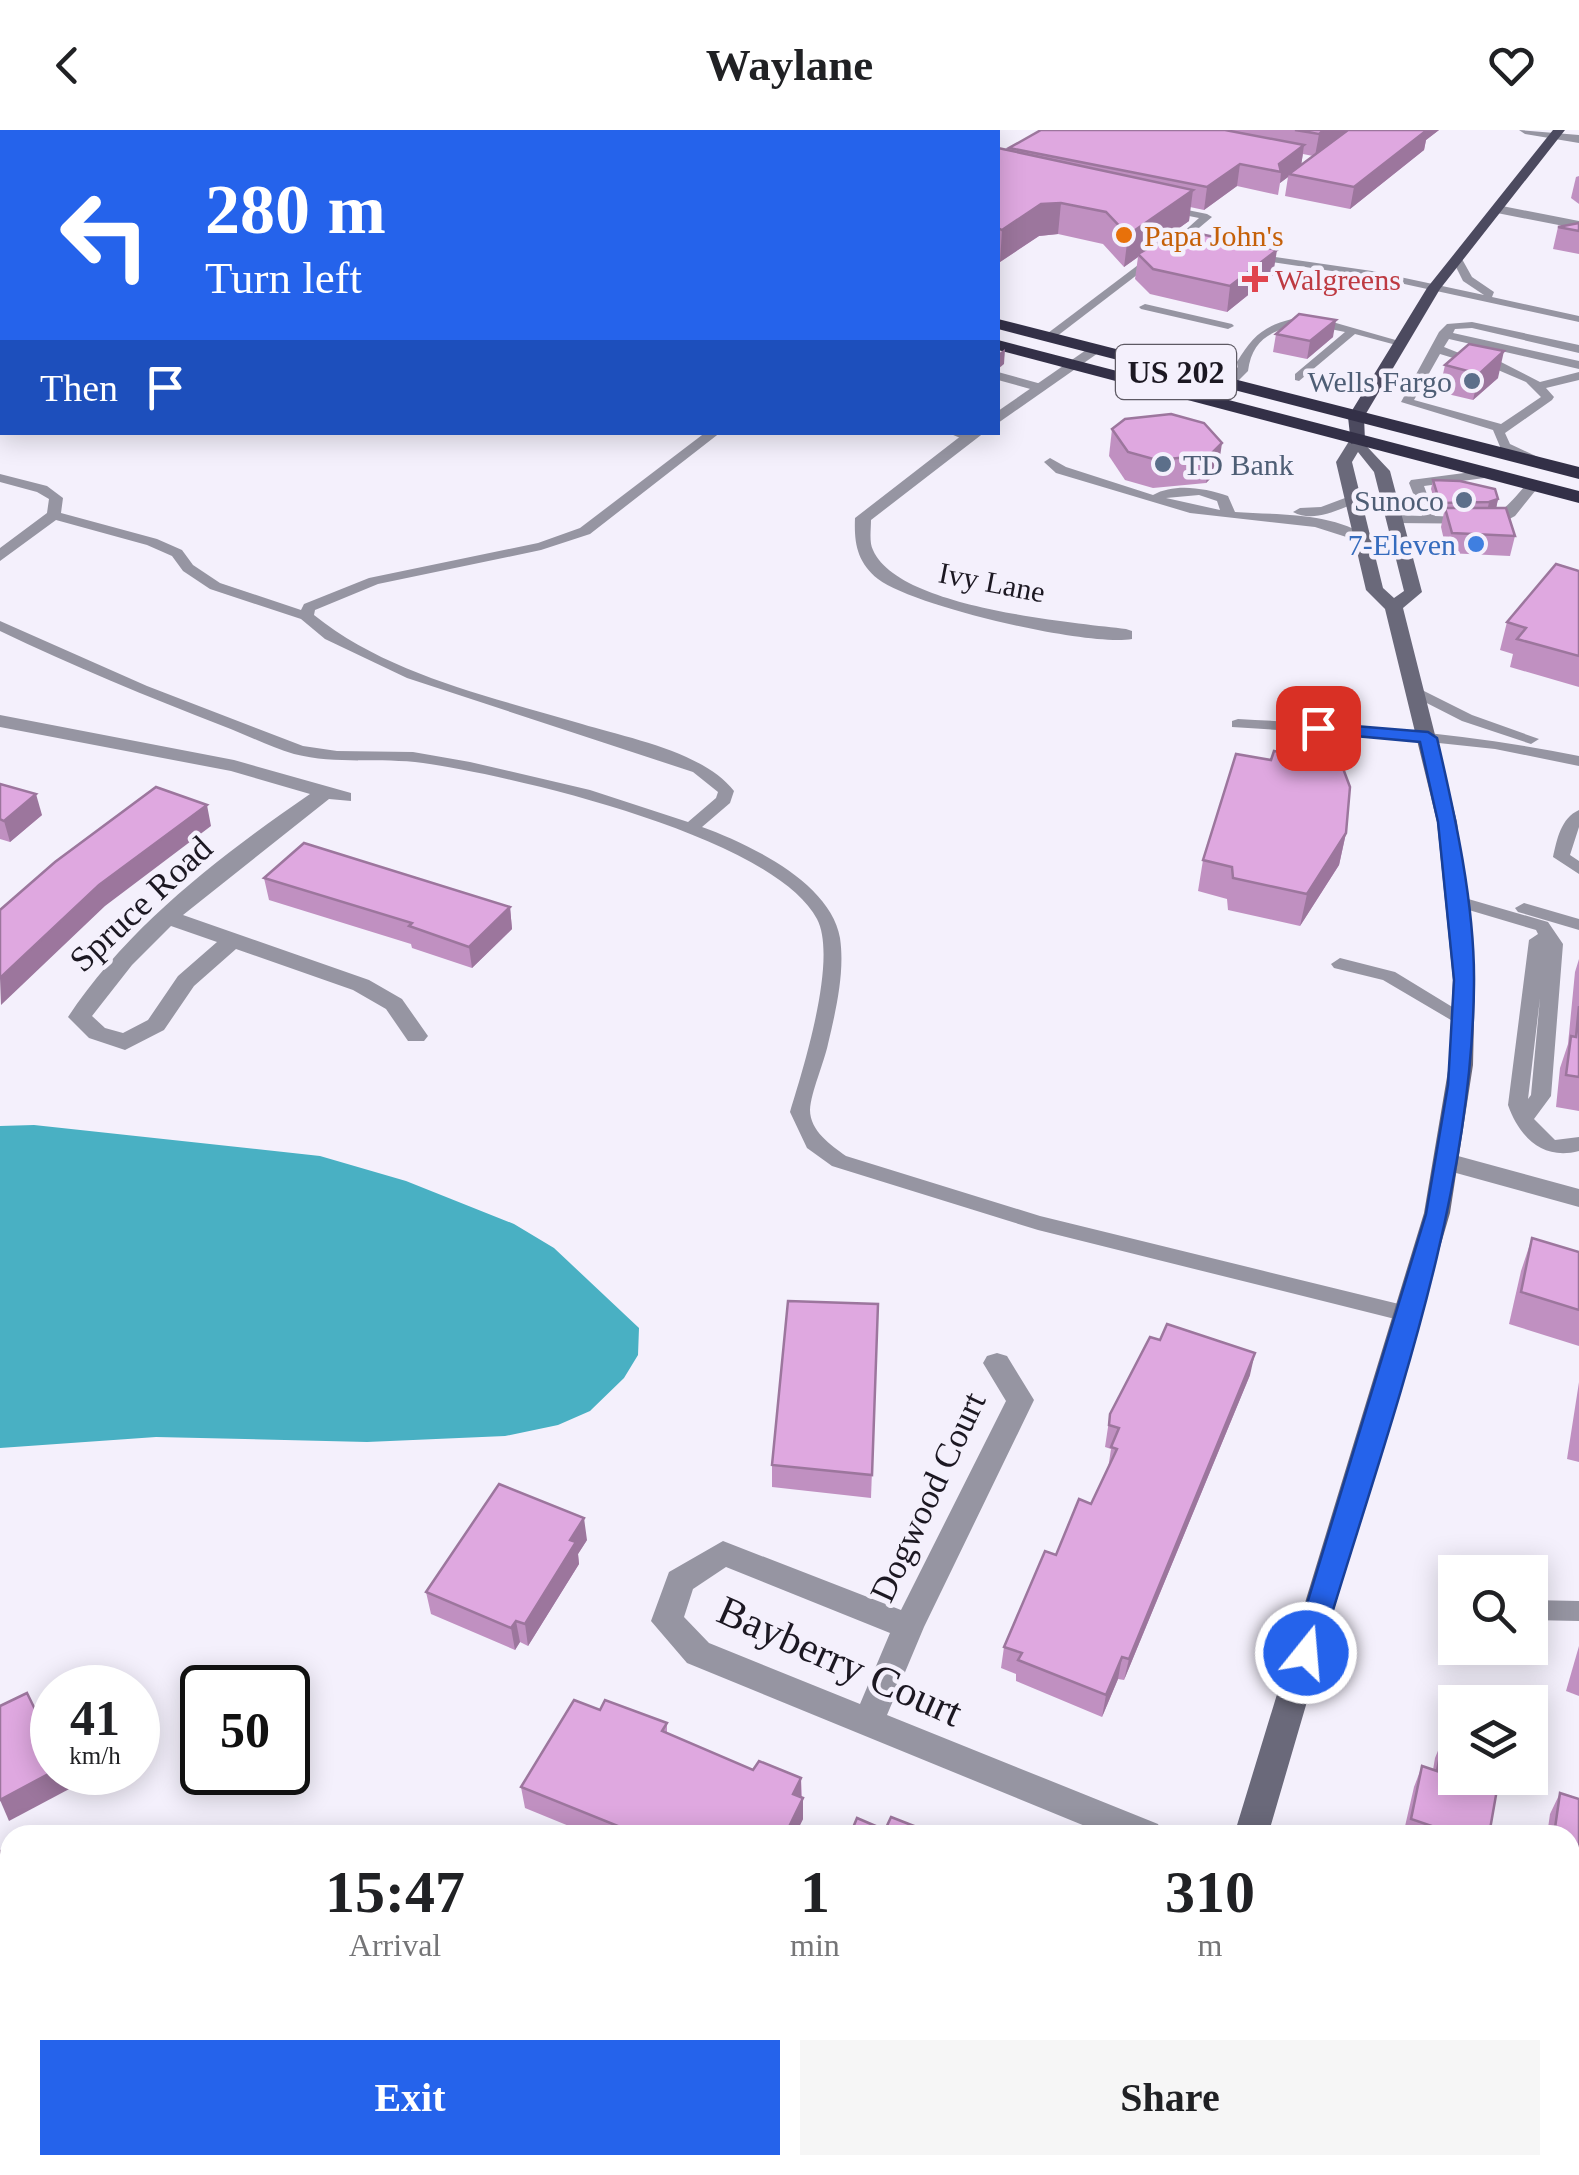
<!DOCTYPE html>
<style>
body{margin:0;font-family:"Times New Roman",serif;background:#f6f6f6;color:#202124;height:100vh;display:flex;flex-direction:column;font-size:38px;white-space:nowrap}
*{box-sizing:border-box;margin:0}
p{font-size:32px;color:#757577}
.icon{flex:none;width:55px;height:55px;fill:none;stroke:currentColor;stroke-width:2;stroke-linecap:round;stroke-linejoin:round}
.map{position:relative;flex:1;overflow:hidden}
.sheet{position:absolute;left:0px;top:1695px;width:1580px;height:350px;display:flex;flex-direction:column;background:#fff;border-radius:30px 30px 0 0;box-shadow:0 5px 25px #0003}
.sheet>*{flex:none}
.banner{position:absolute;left:0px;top:0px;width:1000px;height:305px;box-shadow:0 5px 25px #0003;background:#2563eb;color:#fff;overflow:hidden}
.buttons{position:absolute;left:1438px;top:1425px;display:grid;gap:20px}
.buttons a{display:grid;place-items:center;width:110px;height:110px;border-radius:0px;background:#fff;box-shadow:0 5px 25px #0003;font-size:50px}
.speed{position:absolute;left:30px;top:1535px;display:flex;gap:20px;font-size:50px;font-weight:700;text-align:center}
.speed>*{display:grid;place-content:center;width:130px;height:130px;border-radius:50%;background:#fff;box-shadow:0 5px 25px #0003;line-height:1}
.speed small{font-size:25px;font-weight:400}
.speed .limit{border:5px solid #111;border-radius:15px;background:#fff;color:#111}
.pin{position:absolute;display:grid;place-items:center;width:85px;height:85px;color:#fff;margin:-42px;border-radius:20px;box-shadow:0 5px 15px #0006}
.me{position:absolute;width:110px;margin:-55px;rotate:17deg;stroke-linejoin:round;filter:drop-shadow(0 0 8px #0008)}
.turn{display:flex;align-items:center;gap:35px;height:210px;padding:0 40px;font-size:45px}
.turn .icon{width:130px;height:130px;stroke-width:2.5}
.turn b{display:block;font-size:70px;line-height:85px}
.then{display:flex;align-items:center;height:95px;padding:0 40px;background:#0003;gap:20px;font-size:38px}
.eta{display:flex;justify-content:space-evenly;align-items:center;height:170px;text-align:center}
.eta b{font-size:60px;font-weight:700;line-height:70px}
.cta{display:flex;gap:20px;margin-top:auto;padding:20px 40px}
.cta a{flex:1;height:115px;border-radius:0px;background:#2563eb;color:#fff;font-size:40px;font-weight:700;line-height:115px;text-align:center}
.cta a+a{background:#f6f6f6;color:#202124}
header{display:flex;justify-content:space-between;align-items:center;height:130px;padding:0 40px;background:#fff;font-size:45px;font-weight:700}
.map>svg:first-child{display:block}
.water{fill:#49b0c3}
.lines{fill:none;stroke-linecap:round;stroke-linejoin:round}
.path{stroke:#b3afba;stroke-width:4;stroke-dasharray:2.5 2.5;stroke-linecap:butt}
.lane{fill:#9695a2;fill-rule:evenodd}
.street{fill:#9695a2;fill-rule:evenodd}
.secondary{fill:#6a697a;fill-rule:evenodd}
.primary{fill:#4c4a5f;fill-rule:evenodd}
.highway{fill:#333047;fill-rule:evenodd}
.wall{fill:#c090c1;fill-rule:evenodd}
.shaded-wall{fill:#9c769d}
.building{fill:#dfa8e0;stroke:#9c769d;stroke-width:2.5}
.route{fill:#2563eb;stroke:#184099;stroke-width:2.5}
.food-dot{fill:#e8710a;stroke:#f4f0fc;stroke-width:4}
.health-dot{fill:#e0444e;stroke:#f4f0fc;stroke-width:4}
.service-dot{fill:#5c6f8a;stroke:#f4f0fc;stroke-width:4}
.shop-dot{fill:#3f7fe0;stroke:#f4f0fc;stroke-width:4}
.labels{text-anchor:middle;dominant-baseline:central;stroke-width:9;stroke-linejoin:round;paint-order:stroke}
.far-food-label{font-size:30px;fill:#c56008;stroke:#f4f0fc;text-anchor:start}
.far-health-label{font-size:30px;fill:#be3a42;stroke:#f4f0fc;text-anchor:start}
.far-service-label{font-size:30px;fill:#4e5e75;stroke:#f4f0fc;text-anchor:end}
.far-shop-label{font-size:30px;fill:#366cbe;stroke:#f4f0fc;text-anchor:end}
.far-street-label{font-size:30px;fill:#1c1822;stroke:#f4f0fc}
.shield{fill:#f4f0fc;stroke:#5d5963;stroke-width:2.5}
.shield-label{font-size:32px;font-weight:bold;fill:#1c1822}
.street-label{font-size:35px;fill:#1c1822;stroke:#f4f0fc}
.near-street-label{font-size:42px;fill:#1c1822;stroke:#f4f0fc}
</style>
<header><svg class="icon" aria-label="back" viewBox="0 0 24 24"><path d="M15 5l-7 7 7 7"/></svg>Waylane<svg class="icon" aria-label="heart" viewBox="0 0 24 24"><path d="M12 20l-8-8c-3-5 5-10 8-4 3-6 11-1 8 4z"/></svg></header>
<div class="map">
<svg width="1579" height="2045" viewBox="0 0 1579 2045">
<rect width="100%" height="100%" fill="#f4f0fc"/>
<polygon class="water" points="34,995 320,1026 406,1051 514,1094 554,1118 639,1198 638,1225 624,1248 590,1281 558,1295 505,1306 367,1312 156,1307 0,1318 0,996"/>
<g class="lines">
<polyline class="path" points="459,2 470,0"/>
<g class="lane">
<polygon points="1163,75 1207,84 1212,87 1175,118 1170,115 1171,113 1199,88 1159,80"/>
<polygon points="1154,123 1163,125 1052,210 1044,210 1044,206"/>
<polygon points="1248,123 1372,141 1484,165 1463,151 1452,129 1457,126 1462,129 1472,147 1494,162 1492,167 1579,186 1579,192 1372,147 1244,128 1243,126"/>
<polygon points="1145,174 1232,194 1234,196 1228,199 1141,179 1139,177"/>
<path d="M1292,189L1329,191L1406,213L1400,216L1355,204L1299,251L1295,250V244L1345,202C1306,193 1254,190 1248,241L1231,258H1223L1221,255L1238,237L1237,232C1252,207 1263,196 1292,189Z"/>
<polygon points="1472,192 1579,215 1579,223 1472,198 1455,199 1453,203 1579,231 1579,239 1449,209 1444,217 1469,227 1463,231 1440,224 1414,270 1501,294 1541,267 1526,252 1491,237 1491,231 1499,231 1540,252 1579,242 1579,250 1546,258 1554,267 1552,270 1505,303 1510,314 1540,328 1540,334 1530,334 1501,319 1493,300 1401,272 1439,202 1447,194"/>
<polygon points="2,242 2,250 0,251 0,243"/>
<polygon points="998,242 1045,255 1047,258 1041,262 998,250"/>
<path d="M706,302H721L590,404L541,420L378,454L315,480L314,485C388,545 492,567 582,594C628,608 704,622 734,661L730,673L702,697C749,714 831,753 840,808C845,842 836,880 828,914C824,933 811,962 810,980C810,1001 831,1015 846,1026L1040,1086L1407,1176L1415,1178L1418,1184L1415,1190L1407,1192L1038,1100L832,1036L807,1018L790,982C803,939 838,829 817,789C773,706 514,646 423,633C380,627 337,635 294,624C270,617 247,605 223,596C148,567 73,536 0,501V491L147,556L303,616L337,621L413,622L470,632L590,660L688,692L716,668L718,662L693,642L407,548L325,509L301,489L210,459L183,441L172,426L147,415L56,390L0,431V418L47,383L49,369L37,362L0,352V344L47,356L63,368L61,383L157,409L182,420L193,435L220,453L301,480L304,474L369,448L538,413L580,398Z"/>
<polygon points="946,302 966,302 976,308 970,312"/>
<path d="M1050,328L1066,337L1153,365C1175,353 1204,358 1228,366L1235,382C1277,385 1334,382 1369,408L1362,412L1315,397L1190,383L1056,343L1044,332ZM1199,365L1217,371L1220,380L1166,368Z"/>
<path d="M1487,340L1494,344L1492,347L1424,356L1435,386C1490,387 1492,397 1528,352L1540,355L1515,386L1500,394L1394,393L1387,389L1394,385L1422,386L1409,353L1411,350Z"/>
<path d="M1353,365L1360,369L1358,372C1338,380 1313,393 1293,382L1300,378L1321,377Z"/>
<polygon points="1418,558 1472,585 1539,609 1531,614 1462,591 1413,566 1410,563"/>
<path d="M1238,589C1353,595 1466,603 1579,626V636L1495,619L1373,606L1232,597V591Z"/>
<path d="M1579,680V697L1570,725L1579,731V744L1553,727C1557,709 1561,688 1579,680Z"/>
<path d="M1458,766L1548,792L1563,814L1551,966L1534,989L1555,1010L1579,1007V1021C1542,1031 1519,1006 1508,975L1529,810L1538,804L1536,800L1452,775L1449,771L1452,767ZM1540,868L1531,965L1528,969Z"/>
<polygon points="1524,773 1579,789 1579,800 1518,782 1515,778"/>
<polygon points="1340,828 1395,842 1472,889 1463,895 1456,893 1383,850 1334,838 1331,834"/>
<polygon points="1530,1470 1579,1471 1579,1491 1530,1490"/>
</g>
<g class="street">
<polygon points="1519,0 1579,5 1579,13 1525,4"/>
<polygon points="2,55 2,63 0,64 0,56"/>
<polygon points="1497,75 1579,91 1579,99 1492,82"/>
<polygon points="1089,218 1101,221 998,293 998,281"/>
<path d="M966,302H985L871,390C871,399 869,413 873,420C898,478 1069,492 1126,499L1132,501V509C1088,517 915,477 878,449C857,432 854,413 855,388Z"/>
<path d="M0,585L234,630L351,663V671L329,669L183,785L369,850L402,869L428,906L424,911H408L386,879L353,860L236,819L194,856L164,900L125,920L89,908L68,887C128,796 221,725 310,664L231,641L0,597ZM171,796L217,812L178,846L148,890L123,903L105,898L92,886L132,835Z"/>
<polygon points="1447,1023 1579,1059 1579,1077 1438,1038 1434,1032"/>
<path d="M997,1223L1007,1226L1034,1270L924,1497L887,1585L1158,1694L1163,1705H1107L687,1533L651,1491L669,1442L723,1411L901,1480L1006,1271L983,1233L987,1226ZM726,1437L890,1503L860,1574L709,1513L684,1487L693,1459Z"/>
<polygon points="1570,1854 1579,1858 1579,1894 1570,1890"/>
</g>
<g class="secondary">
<path d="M1357,306L1390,341L1422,462L1403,478L1457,692L1475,850L1473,935L1450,1083L1268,1705H1234L1424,1083L1449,935L1453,850L1437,692L1385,479L1366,460L1336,332L1351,308ZM1358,322L1374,342L1404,461L1394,468L1383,458L1352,332Z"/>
<polygon points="1122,2035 1160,2035 1156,2045 1118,2045"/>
</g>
<polygon class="primary" points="1553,0 1565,0 1440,159 1364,287 1365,311 1351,314 1348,287 1427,158"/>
<g class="highway">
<polygon points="149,0 172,0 173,2 151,2"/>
<polygon points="188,0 211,0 212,2 190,2"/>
<polygon points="998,189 1579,337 1579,349 998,199"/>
<polygon points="998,210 1579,361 1579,373 998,220"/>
</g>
</g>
<g class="wall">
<polygon points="508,0 882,0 878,2 508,2"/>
<polygon points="911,0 975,0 970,2 924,2"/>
<path d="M1041,0H1439L1426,10L1424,20L1350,79L1285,66L1288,47L1280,53L1278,65L1237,56L1204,80L1190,77L1189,91L1158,113L1273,145L1227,182L1150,164L1135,149L1138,127L1124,137L1103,114L1058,104L1039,106L1000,132L998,131V18L1009,20V18ZM1303,24L1313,26L1301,34Z"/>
<polygon points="1579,46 1579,74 1571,68 1576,47"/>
<polygon points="1579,93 1579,124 1553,119 1558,97"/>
<polygon points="1276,204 1333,207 1307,229 1273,222"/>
<polygon points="1445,235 1498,248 1473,270 1439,262"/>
<polygon points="1204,293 1218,341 1206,353 1153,358 1125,350 1109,326 1112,299"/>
<polygon points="1433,350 1498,369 1496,378 1515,406 1510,426 1447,423 1441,397 1444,382 1438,382 1431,359"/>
<polygon points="1579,441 1579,557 1510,537 1513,524 1500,520 1507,492"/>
<polygon points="0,654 42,685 10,712 0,709"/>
<polygon points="1346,703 1339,735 1300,796 1228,780 1227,769 1198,761 1203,730"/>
<polygon points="264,748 510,777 512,799 472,838 412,818 411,814 269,770"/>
<polygon points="1579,829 1579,981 1556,977 1560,938 1568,914 1575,842"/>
<polygon points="1532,1108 1579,1122 1579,1216 1509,1194 1521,1141"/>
<polygon points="878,1174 871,1368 772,1357 772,1335"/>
<polygon points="1250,1245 1124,1550 1118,1549 1102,1587 1016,1551 1016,1544 1001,1538 1004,1517 1056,1425 1091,1374 1108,1339 1111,1319 1105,1317 1110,1284"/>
<polygon points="1579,1252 1579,1332 1567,1329"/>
<polygon points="587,1410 578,1424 579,1434 528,1516 520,1512 515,1520 431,1484 426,1462"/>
<polygon points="1579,1516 1579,1566 1566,1561"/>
<polygon points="600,1580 667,1593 667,1603 753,1640 801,1648 803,1689 795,1705 591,1705 525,1678 521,1657"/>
<polygon points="1444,1606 1489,1705 1403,1705 1414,1657 1422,1636 1433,1640 1435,1628"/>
<polygon points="1560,1663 1579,1669 1579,1773 1570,1770 1570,1705 1547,1705 1550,1684"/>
<polygon points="1541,2035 1570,2035 1579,2045 1545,2045"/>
</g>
<g class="shaded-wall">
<polygon points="707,0 726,0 726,2 698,2"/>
<polygon points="847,0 882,0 878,2 844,2"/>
<polygon points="958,0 975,0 970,2 958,2"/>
<polygon points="1324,0 1350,0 1315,26 1319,4"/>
<polygon points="1420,0 1439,0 1426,10 1424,20 1350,79 1354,57"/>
<polygon points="1304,15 1301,37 1289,44 1288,47 1280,53 1281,42 1279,34"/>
<polygon points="1240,34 1237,56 1204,80 1207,57"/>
<polygon points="1193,60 1189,91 1140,126 1138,124 1138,127 1124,137 1128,105"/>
<polygon points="1061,73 1058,104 1039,106 1000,132 1002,100 1041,74"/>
<polygon points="1277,120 1273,145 1227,182 1230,156"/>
<polygon points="1336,190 1333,207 1307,229 1310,211"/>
<polygon points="1005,219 1004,234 998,239 998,224"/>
<polygon points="1504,221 1498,248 1473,270 1479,244"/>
<polygon points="1222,313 1218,341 1206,353 1210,325"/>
<polygon points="1498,369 1496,379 1487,382 1489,372"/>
<polygon points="36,664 42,685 10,712 4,691"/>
<polygon points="207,675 211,696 105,776 1,875 0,848 99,755"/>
<polygon points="1346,703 1339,735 1300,796 1307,764"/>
<polygon points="510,777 512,799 472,838 469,817"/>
<polygon points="1255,1223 1250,1245 1124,1550 1129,1529"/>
<polygon points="584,1388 587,1410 578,1424 579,1434 528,1516 525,1494 570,1410"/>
<polygon points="516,1491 520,1512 515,1520 511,1498"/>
<polygon points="1122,1527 1118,1549 1102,1587 1106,1565"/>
<polygon points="52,1642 66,1642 73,1657 9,1691 0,1670"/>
<polygon points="801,1648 801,1669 793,1664"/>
<polygon points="803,1668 803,1689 795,1705 785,1705"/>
<polygon points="10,1802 10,1835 0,1848 0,1814"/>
<polygon points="71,2035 86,2035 89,2040 87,2045 66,2045"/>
<polygon points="554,2035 559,2035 558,2045 554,2045"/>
</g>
<g class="building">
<polygon points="516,0 707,0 698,2 692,2 691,0 683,2 523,2"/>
<polygon points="760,0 847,0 844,2 775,2"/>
<polygon points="1041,0 1225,0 1304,15 1279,34 1281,42 1240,34 1207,57 1009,18"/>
<polygon points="1295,0 1324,0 1319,4"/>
<polygon points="1348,0 1427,0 1354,57 1289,44"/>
<polygon points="998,18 1193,60 1128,105 1106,82 1061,73 1041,74 1002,100 998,98"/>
<polygon points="1579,93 1579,101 1558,97"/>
<polygon points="1181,100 1277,120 1230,156 1153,139 1138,124"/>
<polygon points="1299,184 1336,190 1310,211 1276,204"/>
<polygon points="1469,214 1504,221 1479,244 1445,235"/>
<polygon points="1171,284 1204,293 1222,313 1210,325 1157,330 1128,322 1112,299 1125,289"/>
<polygon points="1433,350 1460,351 1495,359 1498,369 1489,372 1440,373"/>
<polygon points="1445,378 1506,378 1515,406 1452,403"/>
<polygon points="1556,434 1579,441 1579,526 1517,509 1526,498 1507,492"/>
<polygon points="1274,621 1341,633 1350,657 1346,703 1307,764 1233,748 1232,737 1203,730 1236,624 1271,630"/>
<polygon points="0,654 36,664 4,691 0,689"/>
<polygon points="156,657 207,675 99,755 0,848 0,780 55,732"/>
<polygon points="304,713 510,777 469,817 409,796 412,793 264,748"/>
<polygon points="1579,876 1579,947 1566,945 1571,906 1576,907"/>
<polygon points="1532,1108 1579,1122 1579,1180 1521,1162"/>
<polygon points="788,1171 878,1174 872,1345 772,1335"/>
<polygon points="1167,1194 1255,1223 1129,1529 1122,1527 1106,1565 1018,1530 1022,1523 1004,1517 1045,1421 1056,1425 1079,1369 1091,1374 1117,1319 1111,1317 1119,1298 1109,1295 1110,1284 1150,1207 1160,1210"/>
<polygon points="499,1354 584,1388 570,1410 576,1412 525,1494 516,1491 511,1498 426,1462"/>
<polygon points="27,1563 52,1614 52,1642 0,1670 0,1576"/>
<polygon points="574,1570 600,1580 605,1570 667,1593 662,1601 753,1640 759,1631 801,1648 793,1664 803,1668 785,1705 640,1705 521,1657"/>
<polygon points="1444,1606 1455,1610 1455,1648 1499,1648 1489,1705 1458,1705 1411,1689 1422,1636 1437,1641"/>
<polygon points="1560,1663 1579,1669 1579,1749 1570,1746 1570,1705 1554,1705"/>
<polygon points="891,1687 937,1705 850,1705 857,1688 885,1700"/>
<polygon points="2,1720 10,1725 10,1802 0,1814 0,1722"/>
<polygon points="9,1995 10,2035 71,2035 66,2045 0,2045 0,2010"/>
<polygon points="1579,1997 1579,2045 1564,2045 1560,2035 1570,2035 1570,1999"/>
<polygon points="451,2035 554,2035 554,2045 450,2045"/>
<polygon points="788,2035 804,2035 819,2045 782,2045"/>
</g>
<path class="route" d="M1318,593L1428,602L1437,608C1455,685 1475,775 1474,854C1472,1080 1384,1307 1320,1523L1316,1531L1306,1535L1296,1531L1292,1523L1426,1084L1448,955L1454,850L1438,692L1420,612L1312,602L1310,598Z"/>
<circle class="food-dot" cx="1124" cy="105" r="10"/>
<path class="health-dot" d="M1250 134h10v10h10v10h-10v10h-10v-10h-10v-10h10z"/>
<g class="service-dot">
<circle cx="1472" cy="251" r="10"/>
<circle cx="1163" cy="334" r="10"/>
<circle cx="1464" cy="370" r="10"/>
</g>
<circle class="shop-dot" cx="1476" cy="414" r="10"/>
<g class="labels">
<g class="far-food-label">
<text x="1144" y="105">Papa John's</text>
</g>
<g class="far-health-label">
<text x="1275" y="149">Walgreens</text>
</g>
<g class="far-service-label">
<text x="1452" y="251">Wells Fargo</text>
<text x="1183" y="334" text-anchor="start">TD Bank</text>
<text x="1444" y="370">Sunoco</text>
</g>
<g class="far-shop-label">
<text x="1456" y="414">7-Eleven</text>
</g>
<g class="far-street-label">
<text transform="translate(992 452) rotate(11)">Ivy Lane</text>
</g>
<rect class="shield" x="1116" y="215" width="120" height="54" rx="8"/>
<g class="shield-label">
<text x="1176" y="242">US 202</text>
</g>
<g class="street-label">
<text transform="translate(141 774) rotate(-43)">Spruce Road</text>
<text transform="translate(928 1367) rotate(-65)">Dogwood Court</text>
</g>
<g class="near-street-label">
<text transform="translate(840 1531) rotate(24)">Bayberry Court</text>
</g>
</g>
</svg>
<div class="buttons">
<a><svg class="icon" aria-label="search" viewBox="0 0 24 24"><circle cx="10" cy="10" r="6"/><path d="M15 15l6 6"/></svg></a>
<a><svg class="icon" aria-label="layers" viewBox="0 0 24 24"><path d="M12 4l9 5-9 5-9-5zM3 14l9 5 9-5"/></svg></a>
</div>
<div class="speed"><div>41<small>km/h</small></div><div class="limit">50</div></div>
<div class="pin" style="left:1318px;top:598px;background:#d93025"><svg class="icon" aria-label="arrive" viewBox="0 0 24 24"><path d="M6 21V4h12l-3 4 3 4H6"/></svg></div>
<svg class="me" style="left:1306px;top:1523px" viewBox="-20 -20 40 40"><circle r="17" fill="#2563eb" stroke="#fff" stroke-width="3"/><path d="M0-11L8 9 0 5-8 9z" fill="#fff"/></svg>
<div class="banner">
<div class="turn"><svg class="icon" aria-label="left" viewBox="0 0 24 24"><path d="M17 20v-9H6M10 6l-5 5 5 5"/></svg><div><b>280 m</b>Turn left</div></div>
<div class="then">Then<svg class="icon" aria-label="arrive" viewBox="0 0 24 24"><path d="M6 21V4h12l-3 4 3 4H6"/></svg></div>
</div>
<section class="sheet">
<div class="eta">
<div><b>15:47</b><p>Arrival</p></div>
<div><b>1</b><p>min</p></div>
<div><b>310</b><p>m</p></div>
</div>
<div class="cta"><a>Exit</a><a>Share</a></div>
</section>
</div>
